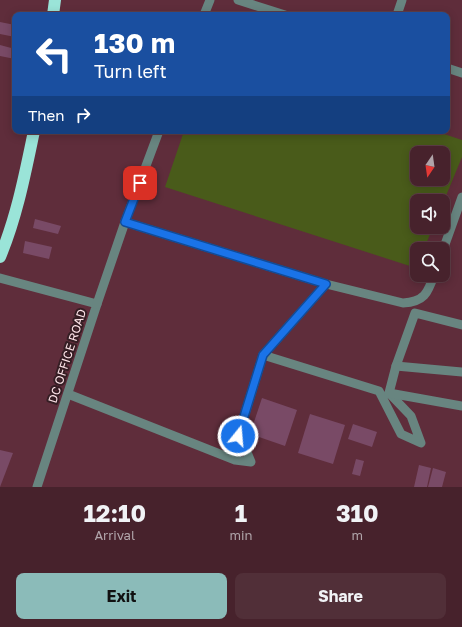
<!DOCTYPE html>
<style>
body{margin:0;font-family:"Golos Text",sans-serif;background:#512f38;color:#f1f3f6;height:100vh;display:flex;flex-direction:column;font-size:15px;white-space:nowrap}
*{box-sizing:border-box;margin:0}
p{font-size:13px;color:#b0a4a9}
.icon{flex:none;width:22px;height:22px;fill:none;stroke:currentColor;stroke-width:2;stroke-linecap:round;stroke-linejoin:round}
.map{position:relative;height:487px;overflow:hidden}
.panel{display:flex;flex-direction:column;background:#47222c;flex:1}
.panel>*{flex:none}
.top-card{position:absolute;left:12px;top:12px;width:438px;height:122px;border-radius:8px;box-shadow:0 2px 10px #0003,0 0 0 1px #5f3f48;background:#1a4fa0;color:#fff;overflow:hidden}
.needle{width:26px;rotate:193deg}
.controls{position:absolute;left:410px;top:146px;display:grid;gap:8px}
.controls a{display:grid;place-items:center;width:40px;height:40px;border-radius:8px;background:#47222c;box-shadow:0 2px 10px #0003,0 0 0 1px #5f3f48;font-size:20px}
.pin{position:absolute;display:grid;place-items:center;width:34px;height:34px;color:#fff;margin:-17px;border-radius:8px;box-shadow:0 2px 6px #0006}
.me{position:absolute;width:44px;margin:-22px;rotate:17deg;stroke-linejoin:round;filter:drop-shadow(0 0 3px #0008)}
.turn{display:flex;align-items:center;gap:14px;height:84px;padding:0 16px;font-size:18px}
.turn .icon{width:52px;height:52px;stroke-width:2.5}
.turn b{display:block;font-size:28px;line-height:34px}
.then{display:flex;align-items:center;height:38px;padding:0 16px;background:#0003;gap:8px;font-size:15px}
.eta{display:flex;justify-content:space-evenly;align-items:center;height:68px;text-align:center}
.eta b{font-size:24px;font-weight:700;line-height:28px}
.action{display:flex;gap:8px;margin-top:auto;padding:8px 16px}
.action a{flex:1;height:46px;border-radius:8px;background:#8bbbb9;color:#111;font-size:16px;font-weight:700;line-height:46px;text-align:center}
.action a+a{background:#512f38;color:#f1f3f6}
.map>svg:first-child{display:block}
.water{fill:#495b1a;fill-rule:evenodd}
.building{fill:#794a66}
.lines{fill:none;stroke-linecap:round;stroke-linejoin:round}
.minor{stroke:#688580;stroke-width:9}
.highway{stroke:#9ae4d8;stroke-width:12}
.route-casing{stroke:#114b97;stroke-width:10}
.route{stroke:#1a73e8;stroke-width:7}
.labels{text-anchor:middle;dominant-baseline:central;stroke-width:4;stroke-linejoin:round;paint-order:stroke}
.street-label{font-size:12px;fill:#fee4e9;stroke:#351e24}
</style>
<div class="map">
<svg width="462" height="487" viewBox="0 0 462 487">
<rect width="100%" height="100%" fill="#5f2d3b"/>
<path class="water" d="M184,131H435L462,140V157L443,203V201H417V227H433L424,249H417L416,268L165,187ZM417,153H443V179H417Z"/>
<g class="building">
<polygon points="0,22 15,25 15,37 0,34"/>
<polygon points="0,45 15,49 15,59 0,56"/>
<polygon points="35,219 61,226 58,234 33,228"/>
<polygon points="25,241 52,247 49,259 23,253"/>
<polygon points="262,398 297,410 285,446 250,434"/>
<polygon points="310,414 345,425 333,464 298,453"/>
<polygon points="353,424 377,432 372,447 348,439"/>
<polygon points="0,450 13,453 0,487"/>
<polygon points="356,459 364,461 360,476 352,474"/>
<polygon points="419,465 431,468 427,487 414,487"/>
<polygon points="433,468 446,472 442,487 428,487"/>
</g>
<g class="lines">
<g class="minor">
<polyline points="238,0 285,15"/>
<polyline points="204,15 210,0"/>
<polyline points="397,15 402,0"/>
<polyline points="447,68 462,73"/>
<path d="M125,222L326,284L403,303C424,302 428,293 434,275"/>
<polyline points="443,250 462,197"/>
<polyline points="0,278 97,304 37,487"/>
<polyline points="97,304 125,222 159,131"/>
<polyline points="263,355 379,391 401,434 421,443 411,416 389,393 396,366 415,313 462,325"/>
<polyline points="396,366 462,372"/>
<polyline points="389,393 462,406"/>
<polyline points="68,394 235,460 251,462 244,445 238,436 263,355 326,284"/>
</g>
<g class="highway">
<polyline points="53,15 55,0"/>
<path d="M0,257C17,216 25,174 34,131"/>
</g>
</g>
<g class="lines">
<defs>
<polyline id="route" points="140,183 125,222 326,284 263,355 238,436"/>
</defs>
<use href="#route" class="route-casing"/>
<use href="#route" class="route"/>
</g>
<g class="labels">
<g class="street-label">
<text transform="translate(67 356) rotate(-72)">DC OFFICE ROAD</text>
</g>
</g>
</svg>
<div class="controls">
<a><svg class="needle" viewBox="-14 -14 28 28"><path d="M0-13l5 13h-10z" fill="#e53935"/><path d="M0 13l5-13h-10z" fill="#b0a4a9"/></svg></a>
<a><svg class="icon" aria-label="sound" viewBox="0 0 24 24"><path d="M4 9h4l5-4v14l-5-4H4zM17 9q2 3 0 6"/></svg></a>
<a><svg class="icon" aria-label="search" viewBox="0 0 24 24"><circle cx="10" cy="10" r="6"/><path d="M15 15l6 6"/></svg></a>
</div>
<div class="pin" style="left:140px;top:183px;background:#d93025"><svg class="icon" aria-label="arrive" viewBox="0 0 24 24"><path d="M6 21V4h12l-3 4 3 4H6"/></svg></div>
<svg class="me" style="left:238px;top:436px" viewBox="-20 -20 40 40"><circle r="17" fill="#1a73e8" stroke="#fff" stroke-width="3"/><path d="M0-11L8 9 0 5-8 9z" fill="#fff"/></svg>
<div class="top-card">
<div class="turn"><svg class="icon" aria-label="left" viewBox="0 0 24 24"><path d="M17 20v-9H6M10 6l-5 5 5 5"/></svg><div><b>130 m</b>Turn left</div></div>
<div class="then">Then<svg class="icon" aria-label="right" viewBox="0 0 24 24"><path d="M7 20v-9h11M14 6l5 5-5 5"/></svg></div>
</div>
</div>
<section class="panel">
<div class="eta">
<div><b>12:10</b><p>Arrival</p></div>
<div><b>1</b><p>min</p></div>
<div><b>310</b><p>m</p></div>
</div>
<div class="action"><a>Exit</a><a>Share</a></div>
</section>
